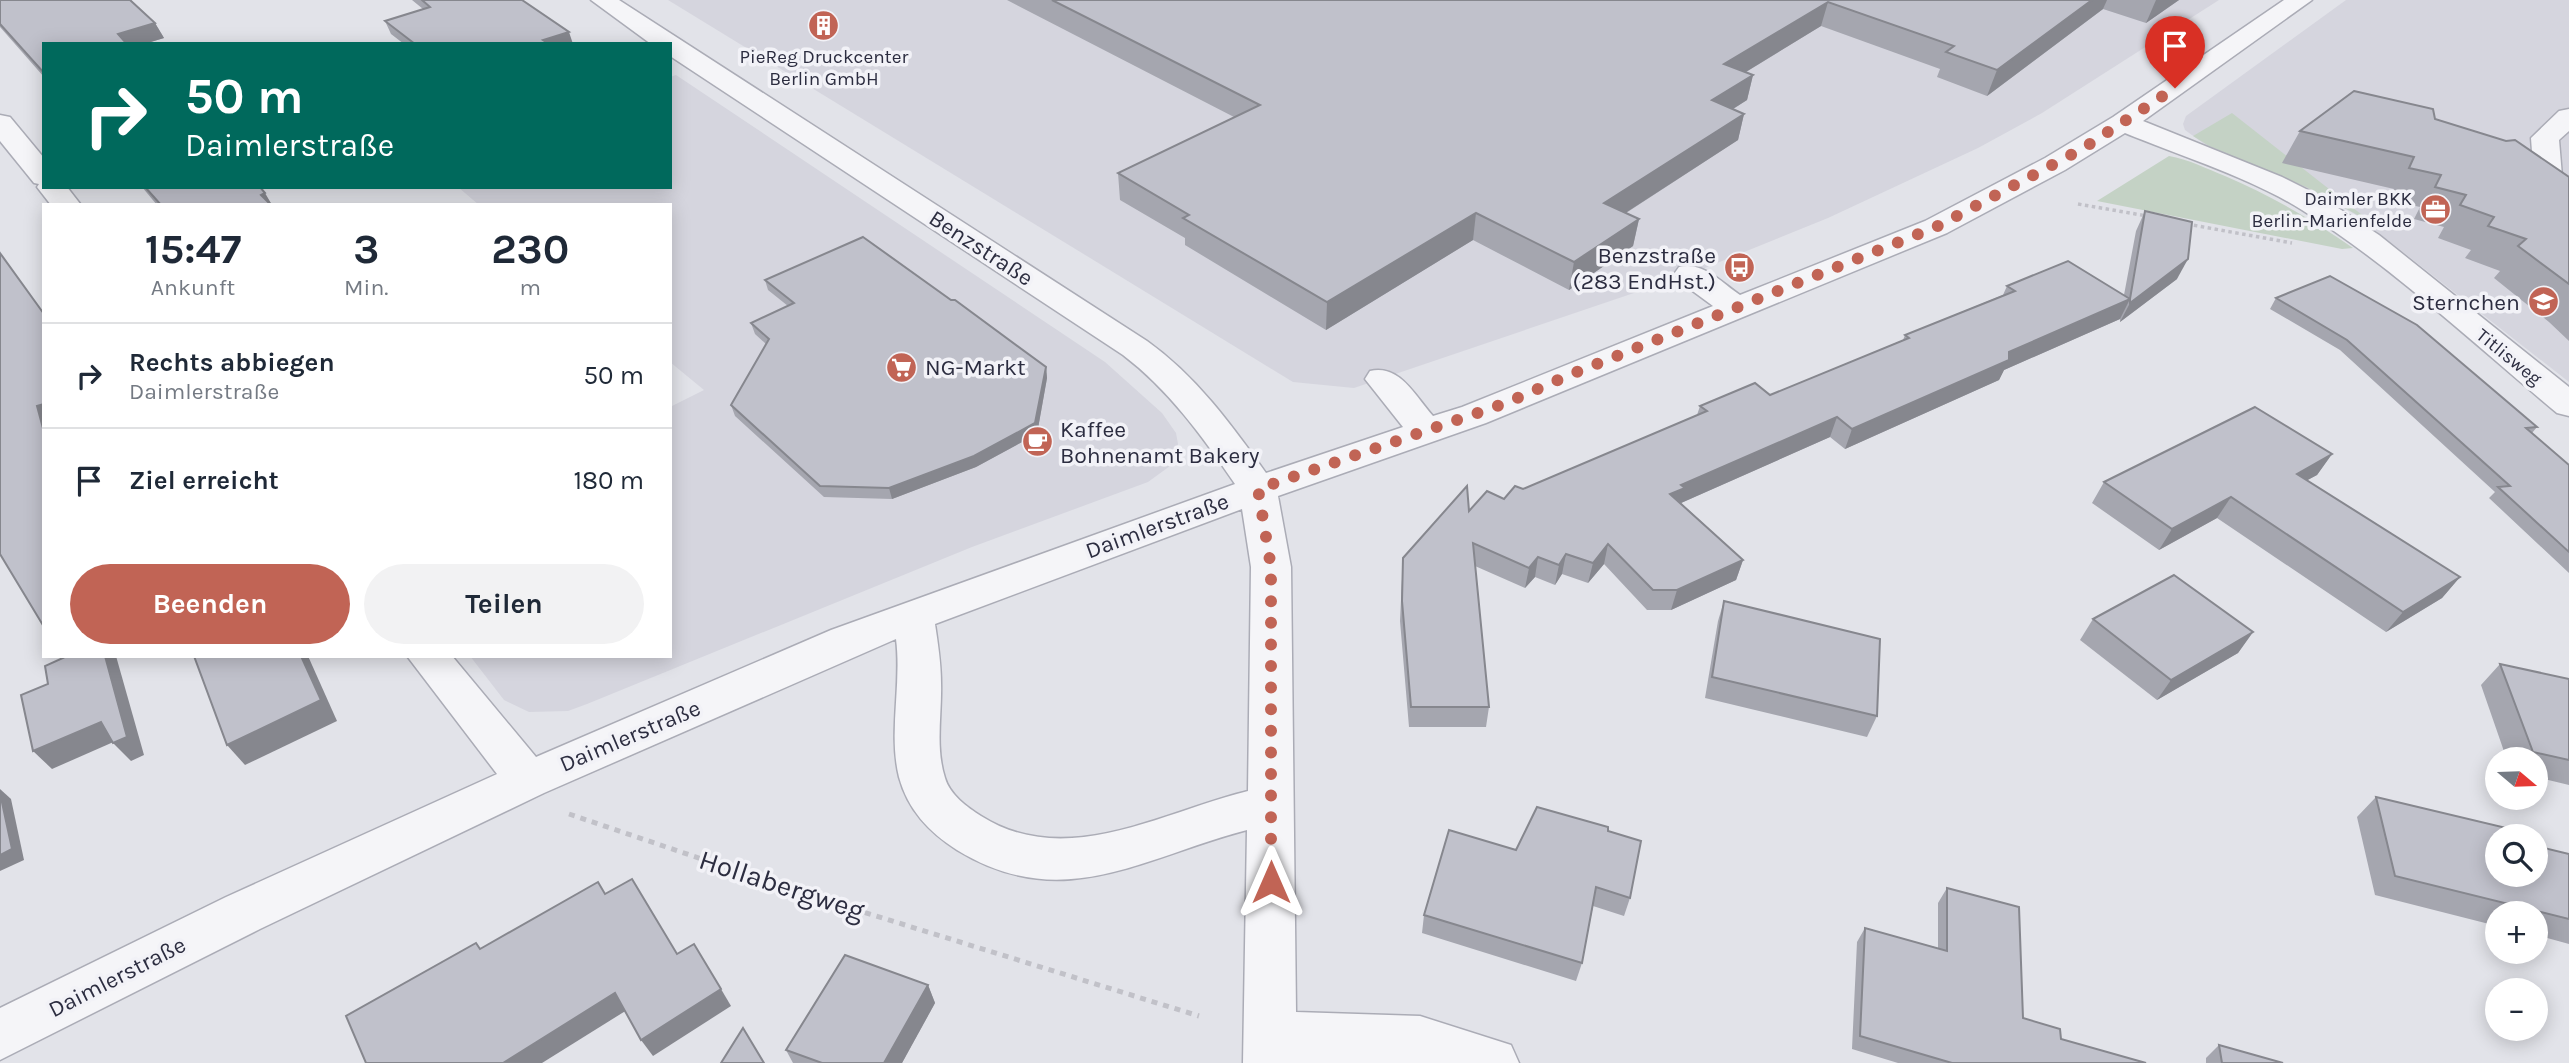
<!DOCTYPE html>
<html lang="de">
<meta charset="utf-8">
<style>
body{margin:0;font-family:Karla,sans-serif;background:#f2f2f3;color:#1f2937;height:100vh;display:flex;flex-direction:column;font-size:26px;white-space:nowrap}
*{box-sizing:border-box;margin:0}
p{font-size:23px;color:#747a83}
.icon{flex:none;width:38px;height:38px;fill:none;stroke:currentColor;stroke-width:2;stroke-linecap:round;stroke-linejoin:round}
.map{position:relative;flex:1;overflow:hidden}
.panel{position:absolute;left:42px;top:203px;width:630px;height:455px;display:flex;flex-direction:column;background:#fff;border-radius:0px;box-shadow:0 4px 18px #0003}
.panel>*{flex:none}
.guide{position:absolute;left:42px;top:42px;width:630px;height:147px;border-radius:0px;box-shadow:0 4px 18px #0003;background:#00695c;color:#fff;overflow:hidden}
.needle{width:46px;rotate:109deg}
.controls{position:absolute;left:2485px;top:747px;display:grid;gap:14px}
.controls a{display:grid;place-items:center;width:63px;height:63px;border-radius:50%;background:#fff;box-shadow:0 4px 18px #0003;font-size:35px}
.pin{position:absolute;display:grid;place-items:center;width:60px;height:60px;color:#fff;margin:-72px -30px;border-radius:50% 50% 50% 0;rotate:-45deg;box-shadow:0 0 7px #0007}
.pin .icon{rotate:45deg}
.me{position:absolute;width:77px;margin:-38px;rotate:0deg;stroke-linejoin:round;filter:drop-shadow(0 0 5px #0008)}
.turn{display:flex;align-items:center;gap:24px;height:147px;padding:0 28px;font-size:32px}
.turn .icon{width:91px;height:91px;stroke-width:2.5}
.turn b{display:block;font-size:49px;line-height:60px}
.eta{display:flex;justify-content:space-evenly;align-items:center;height:119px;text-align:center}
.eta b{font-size:42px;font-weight:700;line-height:49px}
.button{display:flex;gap:14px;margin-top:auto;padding:14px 28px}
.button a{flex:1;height:80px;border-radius:42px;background:#c16455;color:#fff;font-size:28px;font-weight:700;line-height:80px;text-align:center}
.button a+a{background:#f2f2f3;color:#1f2937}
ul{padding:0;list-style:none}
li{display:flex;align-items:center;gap:21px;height:105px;padding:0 28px;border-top:2px solid #e0e1e3}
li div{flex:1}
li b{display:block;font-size:26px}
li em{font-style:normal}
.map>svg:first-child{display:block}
.built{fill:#d5d5de}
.green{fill:#c4d2c5}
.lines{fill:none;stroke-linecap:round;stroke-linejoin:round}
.minor-casing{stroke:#abacb6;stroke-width:3}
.path-far1{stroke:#c1c1c8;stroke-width:3.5;stroke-dasharray:3.5 3.5;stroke-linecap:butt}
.path{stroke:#c1c1c8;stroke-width:5;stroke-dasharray:6 6;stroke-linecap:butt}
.minor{fill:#f5f5f8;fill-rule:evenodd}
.wall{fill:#a5a6af}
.shaded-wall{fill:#86878e}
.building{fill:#c0c1cb;stroke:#86878e;stroke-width:2}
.route{stroke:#c16455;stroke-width:12;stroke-dasharray:0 21.6}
.labels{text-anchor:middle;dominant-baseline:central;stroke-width:7;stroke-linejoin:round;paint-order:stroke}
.far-poi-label{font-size:19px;fill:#2c2d40;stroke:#f2f2f7}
.far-street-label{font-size:19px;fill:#2c2d40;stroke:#f2f2f7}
.street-label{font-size:23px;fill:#2c2d40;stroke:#f2f2f7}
.poi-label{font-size:23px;fill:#2c2d40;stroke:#f2f2f7;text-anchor:end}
.near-street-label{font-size:28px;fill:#2c2d40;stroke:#f2f2f7}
</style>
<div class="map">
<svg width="2569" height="1063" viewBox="0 0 2569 1063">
<rect width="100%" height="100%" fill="#e2e3e9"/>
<g class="built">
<polygon points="668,0 2219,0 2042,113 1978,148 1828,218 1690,274 1354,388 1293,382"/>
<polygon points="2346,0 2569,0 2569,382 2353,213 2305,187 2207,146 2185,130 2183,124 2186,116"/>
<polygon points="676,75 1105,362 1162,413 1176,433 1178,444 1170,466 1148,482 972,547 587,704 568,711 529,712 504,700 470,656 670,656 670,407 704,390 670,362 670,205 479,205 458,187 670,187 670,77"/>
</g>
<g class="green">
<polygon points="2232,113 2366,218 2363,218 2306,187 2209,146 2193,136"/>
<path d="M2169,156C2188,159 2207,169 2225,176C2271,196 2312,219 2353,248L2342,249L2097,201Z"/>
</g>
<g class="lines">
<defs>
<g id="minor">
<path d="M591,0H619L1147,341C1196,376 1231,424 1266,473L1403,427L1365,379L1370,371C1400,364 1415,396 1433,416L1462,407L1713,306L1679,281L1674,274L1679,267C1703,261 1721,282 1740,295L1925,221L2045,158L2113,117L2284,0H2312L2143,121L2282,177L2320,196L2379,235L2569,387V416L2557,413C2474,344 2393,267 2302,210C2251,178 2181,156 2125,133L2065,170L1947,233L1486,423L1278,496L1291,567L1296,1012L1420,1016L1511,1045L1519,1063H1243L1247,830C1143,857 1063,915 957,850C929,832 908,810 899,777C888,733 902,684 896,639L544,793L260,929L0,1060V1008L226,897L497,774L407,656H452L536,757L831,630L1235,484C1202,436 1169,390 1123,355L670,56V44H651ZM1242,509L1251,567L1248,791C1162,812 1066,870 981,816C967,807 950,795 945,778C935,747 942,714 941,683C941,663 938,644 935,624Z"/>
<polygon points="2569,109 2569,131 2559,140 2562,176 2569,182 2569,206 2559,203 2534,179 2531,138 2559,111"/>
<polygon points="0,115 10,117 44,158 44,187 67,187 81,205 51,205 37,187 39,184 34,183 0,141"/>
</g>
</defs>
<use href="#minor" class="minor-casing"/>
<g class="path-far1">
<polyline points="2078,204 2147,216"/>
<polyline points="2187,224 2292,243"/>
</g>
<polyline class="path" points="569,814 805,894 1199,1016"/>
<use href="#minor" class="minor"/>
</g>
<g class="wall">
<polygon points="0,0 131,0 155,23 164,38 144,44 44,44 44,77 0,27"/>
<polygon points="412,0 522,0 573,44 404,44 391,34 385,21 423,9"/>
<polygon points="1007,0 2179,0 2146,23 2103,9 1987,96 1937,77 1940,69 1821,26 1746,72 1753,75 1747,100 1733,109 1744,114 1738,140 1626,213 1639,219 1633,246 1569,290 1473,240 1326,330 1185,245 1185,238 1120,200 1118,173 1234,117"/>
<polygon points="2435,119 2569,177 2569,341 2549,322 2494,278 2500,271 2465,258 2471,250 2438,238 2444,227 2414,219 2420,207 2389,200 2394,189 2282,163 2300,131"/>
<polygon points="142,187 260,187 272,205 157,205"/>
<polygon points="2145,211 2177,279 2120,322 2120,319 2004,370 1999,380 1845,449 1830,437 1681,503 1743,560 1736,580 1671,610 1647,610 1604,564 1588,583 1562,574 1555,585 1535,577 1525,588 1475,566 1489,707 1486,727 1409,727 1400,621 1403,558 1469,511 1504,499 1523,489 1697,415 1700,406 1770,395 1903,340 1905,335 2003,295 2007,286 2124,295 2136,231"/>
<polygon points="765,280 1046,367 1047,378 1037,434 976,467 892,499 824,497 735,416 731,405 766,344 755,334 751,323 788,306 768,290"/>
<polygon points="2276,298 2537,427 2532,433 2569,465 2569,573 2489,498 2495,492 2340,350 2270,309"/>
<polygon points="2332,454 2317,475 2307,480 2460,577 2442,598 2386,632 2217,518 2159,550 2092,503 2104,482"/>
<polygon points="1724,601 1877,716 1867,737 1705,698 1718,621"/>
<polygon points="2093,619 2253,632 2238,653 2157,700 2080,640"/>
<polygon points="2500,664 2569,679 2569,785 2536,777 2536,760 2507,760 2481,685"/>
<polygon points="2376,797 2497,836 2569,854 2569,944 2536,935 2536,914 2497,914 2497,926 2375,895 2357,817"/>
<polygon points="1608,831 1630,898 1624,916 1593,906 1582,963 1576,981 1422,933 1424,915 1516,850"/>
<polygon points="1947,888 2023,1018 2061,1039 2146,1063 1898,1063 1852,1049 1857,942 1865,928 1938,948 1938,903"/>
<polygon points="928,985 935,1003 902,1063 793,1063 786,1050"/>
<polygon points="2219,1045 2283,1063 2206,1063 2206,1058"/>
</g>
<g class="shaded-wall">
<polygon points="2092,0 2107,0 2103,9 1987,96 1997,70"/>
<polygon points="2156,0 2179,0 2146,23"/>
<polygon points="1828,2 1821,26 1718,89 1724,64"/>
<polygon points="155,23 164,38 144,44 124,44 118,34"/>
<polygon points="569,32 573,44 545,44 543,40"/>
<polygon points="1753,75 1747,100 1706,126 1712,100"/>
<polygon points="1744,114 1738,140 1599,230 1604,203"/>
<polygon points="265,193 272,205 267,205 261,195"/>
<polygon points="1476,213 1473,240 1326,330 1327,302"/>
<polygon points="1639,219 1633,246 1569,290 1574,262"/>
<polygon points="2188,259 2177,279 2120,322 2130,303"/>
<polygon points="2130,299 2120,319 2004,370 1999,380 1845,449 1852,429 2009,352"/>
<polygon points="1046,367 1047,378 1037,434 976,467 892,499 889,488"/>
<polygon points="44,404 44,432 37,406"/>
<polygon points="1837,417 1830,437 1681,503 1670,494 1681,485"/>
<polygon points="2332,454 2317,475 2282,494 2297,474"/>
<polygon points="2231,497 2217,518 2159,550 2172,529"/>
<polygon points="1608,544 1604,564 1588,583 1593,563"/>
<polygon points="1566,554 1562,574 1555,585 1559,565"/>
<polygon points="1538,557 1535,577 1525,588 1529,568"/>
<polygon points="1743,560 1736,580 1671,610 1677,590"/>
<polygon points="2460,577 2442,598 2386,632 2403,612"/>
<polygon points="2253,632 2238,653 2157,700 2171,680"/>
<polygon points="105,656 116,656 144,755 131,761 113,743"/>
<polygon points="301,656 308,656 337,721 245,765 227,745"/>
<polygon points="101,722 118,740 52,769 33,751"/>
<polygon points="0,789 11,799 24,860 0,871"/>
<polygon points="928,985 935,1003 902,1063 884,1063"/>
<polygon points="721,989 731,1006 653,1056 641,1040"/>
<polygon points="615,993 627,1010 542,1063 503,1063"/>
</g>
<g class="building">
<polygon points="0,0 130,0 155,23 118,34 127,44 44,44 44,73 0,24"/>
<polygon points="422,0 522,0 569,32 543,40 549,44 415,44 385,21 430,7"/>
<polygon points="1052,0 2092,0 1997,70 1946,52 1954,46 1828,2 1724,64 1753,75 1712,100 1744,114 1604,203 1639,219 1574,262 1476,213 1327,302 1183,218 1189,215 1118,173 1260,105"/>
<polygon points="2354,91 2433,109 2435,119 2506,141 2515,140 2569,177 2569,284 2518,246 2526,239 2488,226 2494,217 2460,205 2466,195 2435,187 2441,175 2409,168 2414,157 2300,131"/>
<polygon points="145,187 260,187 265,193 261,195 271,205 161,205"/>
<polygon points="2145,211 2192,222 2188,259 2130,303 2130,299 2009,352 2009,360 1852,429 1837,417 1681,485 1685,488 1670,494 1743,560 1677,590 1653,590 1608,544 1593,563 1566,554 1559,565 1538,557 1529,568 1473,543 1489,707 1411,707 1402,601 1403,558 1467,486 1469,511 1487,491 1504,499 1515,486 1523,489 1707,411 1700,406 1755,383 1770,395 1909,338 1905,335 2015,291 2007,286 2068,261 2130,299"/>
<polygon points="863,237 951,300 955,300 1046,367 1035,423 974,456 889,488 820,486 731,405 769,339 751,323 794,303 765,280"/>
<polygon points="0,253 44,314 44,404 37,406 44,432 44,627 0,554"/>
<polygon points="2330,276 2417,325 2537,427 2526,428 2569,465 2569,552 2498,487 2510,486 2347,340 2276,298"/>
<polygon points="2255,407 2332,454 2297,474 2460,577 2403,612 2231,497 2172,529 2104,482"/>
<polygon points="2174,575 2253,632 2171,680 2093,619"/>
<polygon points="1724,601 1880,639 1877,716 1712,677"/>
<polygon points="61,656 105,656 127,737 113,743 101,722 33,751 21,695 48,684 45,666 63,658"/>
<polygon points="194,656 301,656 321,700 227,745"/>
<polygon points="2500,664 2569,679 2569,760 2533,752"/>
<polygon points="0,793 12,849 0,855"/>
<polygon points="2376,797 2519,831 2520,836 2497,836 2497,875 2536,875 2536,846 2569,854 2569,919 2395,876"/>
<polygon points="1537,807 1608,827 1608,831 1641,841 1630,898 1596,887 1582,963 1424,915 1449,830 1516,850"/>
<polygon points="632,879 677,954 694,944 721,989 641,1040 615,993 503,1063 366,1063 346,1016 476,943 480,949 598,882 605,894"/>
<polygon points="1947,888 2019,907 2023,1018 2060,1029 2061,1039 2146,1063 1952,1063 1860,1036 1865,928 1947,951"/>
<polygon points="845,955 928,985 884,1063 822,1063 786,1050"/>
<polygon points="743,1028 764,1063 721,1063"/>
<polygon points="2219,1045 2283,1063 2222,1063"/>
</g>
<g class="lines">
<polyline class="route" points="1271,882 1271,567 1258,489 1506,403 1567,376 1936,227 2082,149 2175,88"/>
</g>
<defs>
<symbol id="building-disc" viewBox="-11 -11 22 22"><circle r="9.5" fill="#c16455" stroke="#f2f2f7"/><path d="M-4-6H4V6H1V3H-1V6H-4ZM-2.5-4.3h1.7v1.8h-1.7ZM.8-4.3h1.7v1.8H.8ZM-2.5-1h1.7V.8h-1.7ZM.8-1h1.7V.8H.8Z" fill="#fff"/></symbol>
<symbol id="office-disc" viewBox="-11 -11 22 22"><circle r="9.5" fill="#c16455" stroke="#f2f2f7"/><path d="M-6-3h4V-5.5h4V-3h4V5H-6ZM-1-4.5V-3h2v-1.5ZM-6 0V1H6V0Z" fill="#fff"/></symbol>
<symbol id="bus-disc" viewBox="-11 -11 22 22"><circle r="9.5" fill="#c16455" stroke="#f2f2f7"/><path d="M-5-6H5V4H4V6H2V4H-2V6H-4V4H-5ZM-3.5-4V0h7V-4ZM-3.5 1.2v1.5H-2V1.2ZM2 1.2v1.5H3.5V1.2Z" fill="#fff"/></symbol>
<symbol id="school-disc" viewBox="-11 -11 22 22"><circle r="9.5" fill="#c16455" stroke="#f2f2f7"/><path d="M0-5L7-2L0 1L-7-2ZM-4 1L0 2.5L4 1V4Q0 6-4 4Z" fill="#fff"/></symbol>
<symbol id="supermarket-disc" viewBox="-11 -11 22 22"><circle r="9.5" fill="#c16455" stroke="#f2f2f7"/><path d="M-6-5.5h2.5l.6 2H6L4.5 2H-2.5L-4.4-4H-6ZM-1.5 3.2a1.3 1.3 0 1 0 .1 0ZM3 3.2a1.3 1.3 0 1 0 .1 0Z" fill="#fff"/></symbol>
<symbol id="cafe-disc" viewBox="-11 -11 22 22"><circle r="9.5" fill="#c16455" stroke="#f2f2f7"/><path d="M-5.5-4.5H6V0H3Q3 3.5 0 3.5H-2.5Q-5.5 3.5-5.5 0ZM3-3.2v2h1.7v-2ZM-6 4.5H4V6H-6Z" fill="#fff"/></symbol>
</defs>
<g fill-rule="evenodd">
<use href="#building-disc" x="806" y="8" width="35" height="35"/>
<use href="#office-disc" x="2418" y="192" width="35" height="35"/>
<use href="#bus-disc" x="1722" y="250" width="35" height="35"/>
<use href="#school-disc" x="2526" y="284" width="35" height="35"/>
<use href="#supermarket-disc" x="884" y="350" width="35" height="35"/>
<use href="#cafe-disc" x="1020" y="424" width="35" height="35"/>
</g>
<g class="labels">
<g class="far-poi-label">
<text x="824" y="57">PieReg Druckcenter<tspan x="824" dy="22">Berlin GmbH</tspan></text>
<text x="2412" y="199" text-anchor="end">Daimler BKK<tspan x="2412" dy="22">Berlin-Marienfelde</tspan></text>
</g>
<g class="far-street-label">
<text transform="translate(2509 357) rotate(39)">Titlisweg</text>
</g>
<g class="street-label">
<text transform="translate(981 248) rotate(33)">Benzstraße</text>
<text transform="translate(1157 526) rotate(-20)">Daimlerstraße</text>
<text transform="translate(630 736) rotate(-23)">Daimlerstraße</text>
<text transform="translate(117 977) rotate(-27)">Daimlerstraße</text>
</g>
<g class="poi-label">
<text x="1716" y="255">Benzstraße<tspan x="1716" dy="26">(283 EndHst.)</tspan></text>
<text x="2520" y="302">Sternchen</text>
<text x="925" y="367" text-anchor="start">NG-Markt</text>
<text x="1060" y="429" text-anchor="start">Kaffee<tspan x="1060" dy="26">Bohnenamt Bakery</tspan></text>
</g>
<g class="near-street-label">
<text transform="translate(782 885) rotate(18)">Hollabergweg</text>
</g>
</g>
</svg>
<div class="controls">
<a><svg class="needle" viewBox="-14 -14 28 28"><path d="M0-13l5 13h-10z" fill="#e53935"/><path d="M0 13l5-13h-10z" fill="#747a83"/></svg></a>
<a><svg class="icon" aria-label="search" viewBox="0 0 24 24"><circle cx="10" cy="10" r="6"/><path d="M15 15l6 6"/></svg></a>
<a>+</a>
<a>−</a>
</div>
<div class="pin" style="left:2175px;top:88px;background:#d93025"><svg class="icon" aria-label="arrive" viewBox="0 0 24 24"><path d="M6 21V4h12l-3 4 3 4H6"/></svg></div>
<svg class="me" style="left:1271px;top:882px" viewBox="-20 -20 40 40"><path d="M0-17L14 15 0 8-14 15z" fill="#c16455" stroke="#fff" stroke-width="4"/></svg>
<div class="guide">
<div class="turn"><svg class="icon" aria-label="right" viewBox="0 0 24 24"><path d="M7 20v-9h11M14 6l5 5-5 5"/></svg><div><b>50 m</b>Daimlerstraße</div></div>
</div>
<section class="panel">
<div class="eta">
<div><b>15:47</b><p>Ankunft</p></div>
<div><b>3</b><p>Min.</p></div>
<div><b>230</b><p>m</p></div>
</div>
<ul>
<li><svg class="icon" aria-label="right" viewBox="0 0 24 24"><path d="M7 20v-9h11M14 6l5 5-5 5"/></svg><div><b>Rechts abbiegen</b><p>Daimlerstraße</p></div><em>50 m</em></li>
<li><svg class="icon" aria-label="arrive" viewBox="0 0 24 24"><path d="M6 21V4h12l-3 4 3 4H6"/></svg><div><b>Ziel erreicht</b></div><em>180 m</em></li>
</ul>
<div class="button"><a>Beenden</a><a>Teilen</a></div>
</section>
</div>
